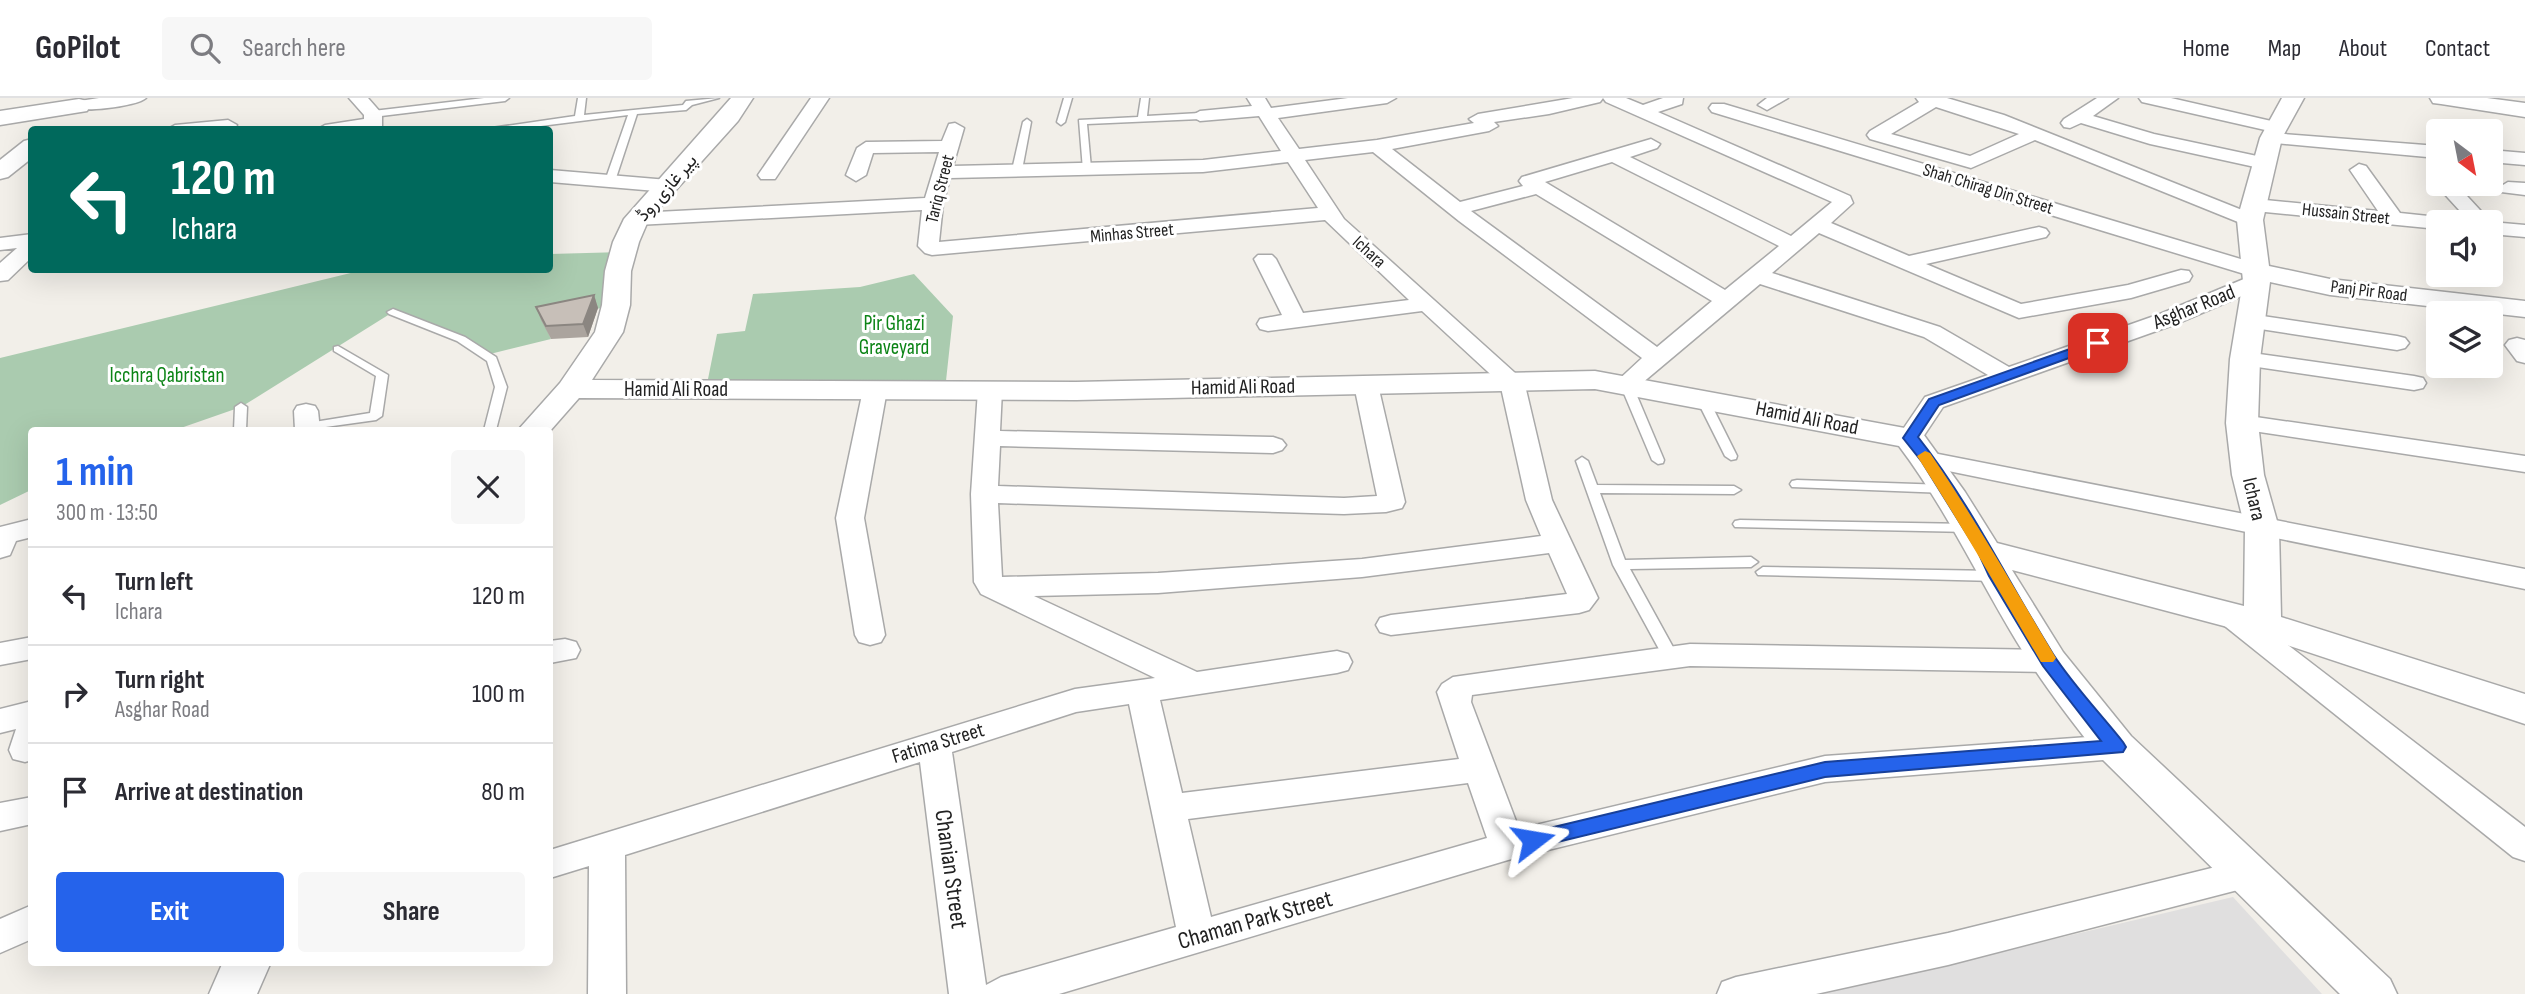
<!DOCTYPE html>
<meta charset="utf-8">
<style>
body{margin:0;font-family:"Sofia Sans Condensed",Vazirmatn,sans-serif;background:#f7f7f7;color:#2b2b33;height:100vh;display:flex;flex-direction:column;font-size:26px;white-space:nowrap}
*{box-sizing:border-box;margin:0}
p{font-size:23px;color:#7c7c81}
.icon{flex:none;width:38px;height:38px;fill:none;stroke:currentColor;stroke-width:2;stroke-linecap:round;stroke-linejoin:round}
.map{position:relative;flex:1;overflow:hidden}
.drawer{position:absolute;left:28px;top:329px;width:525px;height:539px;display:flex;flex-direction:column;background:#fff;border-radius:7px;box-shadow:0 7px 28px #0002}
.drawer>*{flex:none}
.guide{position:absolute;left:28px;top:28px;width:525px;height:147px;border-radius:7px;box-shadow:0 7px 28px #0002;background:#00695c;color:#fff;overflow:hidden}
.needle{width:46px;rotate:148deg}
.fabs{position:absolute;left:2426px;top:21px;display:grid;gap:14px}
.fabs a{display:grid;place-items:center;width:77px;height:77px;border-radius:7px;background:#fff;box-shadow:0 7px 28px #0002;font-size:35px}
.pin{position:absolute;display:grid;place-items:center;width:60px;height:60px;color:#fff;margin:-30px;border-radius:14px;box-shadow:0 4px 10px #0006}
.me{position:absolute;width:77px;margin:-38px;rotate:76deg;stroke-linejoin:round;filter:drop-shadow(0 0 5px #0008)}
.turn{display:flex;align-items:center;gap:24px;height:147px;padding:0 28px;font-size:32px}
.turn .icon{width:91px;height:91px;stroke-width:2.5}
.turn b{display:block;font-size:49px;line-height:60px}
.round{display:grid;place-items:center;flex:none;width:74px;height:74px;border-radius:7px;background:#f7f7f7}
.summary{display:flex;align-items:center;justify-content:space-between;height:119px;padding:0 28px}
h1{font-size:42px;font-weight:700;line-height:52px;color:#2563eb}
.primary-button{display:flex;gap:14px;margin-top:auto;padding:14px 28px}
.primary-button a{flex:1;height:80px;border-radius:7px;background:#2563eb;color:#fff;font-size:28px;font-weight:700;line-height:80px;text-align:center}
.primary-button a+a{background:#f7f7f7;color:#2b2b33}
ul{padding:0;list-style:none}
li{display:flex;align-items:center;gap:21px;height:98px;padding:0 28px;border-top:2px solid #e1e1e2}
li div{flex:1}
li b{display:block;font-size:26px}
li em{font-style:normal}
header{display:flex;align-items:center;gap:42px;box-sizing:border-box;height:98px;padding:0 35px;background:#fff;border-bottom:2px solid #e1e1e2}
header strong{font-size:33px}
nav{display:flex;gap:38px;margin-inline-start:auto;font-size:24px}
.search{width:490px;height:63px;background:#f7f7f7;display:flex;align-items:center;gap:18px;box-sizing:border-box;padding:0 24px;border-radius:7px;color:#7c7c81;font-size:26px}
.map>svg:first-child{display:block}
.residential{fill:#e0dfdf}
.cemetery{fill:#aacbaf}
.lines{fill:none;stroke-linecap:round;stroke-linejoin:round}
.service-casing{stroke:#a9a9a9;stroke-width:3}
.minor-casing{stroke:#a9a9a9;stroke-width:3}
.tertiary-casing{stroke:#a9a9a9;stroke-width:3}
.service{fill:#fff;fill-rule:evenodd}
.minor{fill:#fff;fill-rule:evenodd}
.tertiary{fill:#fff;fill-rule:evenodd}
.wall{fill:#aba49e}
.shaded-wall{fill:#8b8681}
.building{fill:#c7bfb8;stroke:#8b8681;stroke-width:2}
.route{fill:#2563eb;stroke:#184099;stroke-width:2}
.slow{fill:#f59e0b}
.labels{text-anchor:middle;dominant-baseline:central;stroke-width:6;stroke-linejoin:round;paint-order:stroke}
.far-street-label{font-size:18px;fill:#222;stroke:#fff}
.street-label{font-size:21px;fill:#222;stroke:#fff}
.park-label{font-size:21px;fill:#0c8416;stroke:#fff}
.near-street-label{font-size:24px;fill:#222;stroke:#fff}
</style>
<header>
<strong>GoPilot</strong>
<div class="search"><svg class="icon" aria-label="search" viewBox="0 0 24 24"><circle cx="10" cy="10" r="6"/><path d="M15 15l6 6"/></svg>Search here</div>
<nav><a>Home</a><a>Map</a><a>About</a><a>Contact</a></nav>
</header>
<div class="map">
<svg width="2525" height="896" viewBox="0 0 2525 896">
<rect width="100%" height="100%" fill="#f2efe9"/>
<polygon class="residential" points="2233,799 2322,896 1821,896"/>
<g class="cemetery">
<polygon points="623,154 616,207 542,222 551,241 486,257 393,214 241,309 175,332 32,332 31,392 0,407 0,260 363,172 550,172 550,156"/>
<polygon points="914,176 953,218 945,292 706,291 717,236 745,233 753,196 860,189"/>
</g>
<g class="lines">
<defs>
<g id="service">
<polygon points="484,0 509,0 505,3 373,19 369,16 373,13"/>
<polygon points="578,0 586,0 584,17 683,7 686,3 719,0 692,7 686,12 637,16 615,83 610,86 605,83 628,17 509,32 478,32 575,18"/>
<polygon points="1064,0 1072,0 1065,24 1061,27 1057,24"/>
<polygon points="1141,0 1149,0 1147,18 1200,15 1204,18 1200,21 1087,26 1091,70 1083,72 1079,22 1138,19"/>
<polygon points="1027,21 1031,24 1022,72 1017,75 1012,72 1023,24"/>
<polygon points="393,211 465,239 496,259 507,289 496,332 484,332 495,289 487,263 457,243 389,216 387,214"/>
<polygon points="338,248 388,277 382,318 376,322 304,332 302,329 308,325 370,315 376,278 334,253 334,249"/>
<polygon points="1626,282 1632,286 1664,362 1663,365 1658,366 1652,362 1620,286"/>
<polygon points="1702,296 1708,300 1737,358 1736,361 1731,362 1725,358 1696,300"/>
<polygon points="241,305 247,309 246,332 234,332 235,309"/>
<polygon points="1582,359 1588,363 1597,387 1734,388 1741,392 1734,396 1600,395 1625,462 1751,459 1758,464 1751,469 1630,471 1679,560 1676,564 1666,564 1613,467 1576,363"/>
<polygon points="1797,382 1946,387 1953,391 1946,395 1792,389 1790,386 1792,383"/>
<polygon points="1740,422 1970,426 1977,430 1970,434 1735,429 1733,426 1735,423"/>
<polygon points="1763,469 1996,473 2003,478 1996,483 1758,477 1756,474"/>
</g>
<g id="minor">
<path d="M99,0H146C138,8 78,16 70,8L73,4Z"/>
<polygon points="349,0 368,0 382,16 382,32 316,32 325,27 364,21 364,17"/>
<polygon points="811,0 829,0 775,81 761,81 758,77"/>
<path d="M1247,0H1265L1271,10L1348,0H1396L1387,5L1278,20L1299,51L1377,42L1474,25L1469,21L1478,16L1573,0H1603L1600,4L1549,16L1494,24L1498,28L1489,33L1392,51L1460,104L1523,88L1519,83L1522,79L1651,41L1660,46L1657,50L1630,59L1791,138L1832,104L1606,4L1603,0H1626L1643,7L1663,0H1683L1682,6L1658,14L1850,98L1853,105L1831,125L1909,158L2039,129L2046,131L2049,135L2046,139L1926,166L2021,206L2128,187L2181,172L2189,173L2192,178L2189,183L2131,200L2019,220L1819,135L1772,175L1940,229L2009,269L2160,216L2251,178L1712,14L1709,10L1712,6H1724L2264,168L2267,173L2262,178L2268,183L2265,188L2176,226L1943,309L1919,345L1910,348L1901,345L1897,340L1925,299L1988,277L1924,239L1760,186L1635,291L1626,293L1617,291L1614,286L1642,260L1459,123L1373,54L1305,62L1344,121L1524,283L1552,402L1598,500L1589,512L1579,515L1391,537L1380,534L1376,527L1380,520L1391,517L1567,496L1549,455L1362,479L1158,495L1034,498L1197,574L1337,553L1348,556L1352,564L1348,572L1337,575L1160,602L1182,695L1459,661L1437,594L1442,586L1453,579L1690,546L2049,552L2060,555L2064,563L2060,571L2049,574L1690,568L1472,597L1471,604L1519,731L1825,658L2116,637L2128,640L2132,649L2128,658L2116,661L1825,684L1508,762L1059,896H949L920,664L625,757L626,896H588L589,768L550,780V752L1075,591L1155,580L981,496L974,484L971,396L978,292L981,287L990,285L999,287L1002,292L1000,333L1273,339L1282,342L1286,347L1282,352L1273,355L1000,348L998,388L1344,400L1377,398L1354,287L1357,282L1366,280L1375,282L1378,287L1405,404L1402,410L1386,414L1344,416L998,405L1002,479L1158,475L1362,461L1541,438L1526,402L1500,285L1422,213L1268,233L1260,231L1257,226L1260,221L1282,217L1254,161L1258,157H1272L1276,161L1303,215L1409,202L1325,122L932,157L925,155L918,148L922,112L637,127L630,125L627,121L630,117L637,115L925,100L939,54L873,55L866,77L856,83L846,77L857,50L866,44L942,43L949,26L955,25L964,30L953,68L1203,62L1281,53L1259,18L1200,23L1191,18L1200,13L1252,8ZM1288,64L1318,110L939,144L943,106L950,80L1203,74ZM1612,64L1779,148L1725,192L1545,84ZM1536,96L1712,203L1657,249L1471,113ZM1129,606L1176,829L1001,879L986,887L952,654L1076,614ZM1468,685L1487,740L1211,819L1188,721Z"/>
<polygon points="1767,0 1788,0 1767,12 1758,7"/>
<path d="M1916,0H1947L2004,17L2257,118L2260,122L2257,126H2243L2035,42L1971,70L1870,41L1867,37L1870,33L1919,4ZM1936,9L2019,36L1970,58L1891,36Z"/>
<polygon points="2097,0 2118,0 2093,18 2154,36 2271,61 2273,65 2264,71 2150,46 2081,25 2070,30 2064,29 2061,25 2064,21"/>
<polygon points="2139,0 2171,0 2280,25 2283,29 2274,34 2142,4"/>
<polygon points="228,22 237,27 234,32 166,32 175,27"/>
<polygon points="2271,35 2438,48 2438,60 2265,44 2262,40 2265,36"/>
<polygon points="2490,52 2525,55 2525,67 2490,64"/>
<polygon points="2359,66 2366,68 2400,115 2438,119 2448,124 2438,124 2438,131 2255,113 2248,111 2245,107 2248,103 2255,101 2378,113 2350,72"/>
<polygon points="550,72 668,82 678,88 668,94 550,84"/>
<polygon points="2438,84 2456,86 2491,124 2525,127 2525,139 2490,136 2490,124 2470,124 2439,90"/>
<polygon points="2508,84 2525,85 2525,97 2501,94 2498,90"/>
<polygon points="32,136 32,159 8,182 0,183 0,165 17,150 0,152 0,140"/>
<polygon points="2249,216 2397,238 2405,240 2409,245 2405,250 2397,252 2241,228 2238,223 2241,218"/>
<polygon points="2517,240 2525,242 2525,265 2517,263 2505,247 2509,242"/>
<polygon points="2245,254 2414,278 2423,280 2426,285 2423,290 2414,292 2237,266 2233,261 2237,256"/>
<polygon points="875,285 884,287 887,292 864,420 885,537 881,544 870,547 859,544 855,537 836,420 863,292 866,287"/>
<polygon points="306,306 315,308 318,313 320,332 295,332 294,313 297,308"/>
<polygon points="2242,317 2525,358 2525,374 2233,330 2229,325 2233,320"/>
<polygon points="1928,354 2525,471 2525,491 1919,367 1915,362 1919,357"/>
<polygon points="32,421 32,439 16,443 10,457 0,460 0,429"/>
<polygon points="2231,508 2241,511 2525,729 2525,763 2513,759 2221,525 2216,518 2221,511"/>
<polygon points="32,539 32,561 0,567 0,545"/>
<polygon points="565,541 576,544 580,552 576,560 550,565 550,543"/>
<polygon points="32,603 32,662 25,664 13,661 9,652 16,631 0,635 0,611"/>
<polygon points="32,699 32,726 0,733 0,705"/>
<polygon points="2248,761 2261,766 2266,776 2261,786 1948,867 1816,896 1717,896 1722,884 1736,879 1948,835"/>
<polygon points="32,807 32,841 0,855 0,821"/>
</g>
<g id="tertiary">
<path d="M731,0H753L738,23L648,123L639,144L631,173L630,207L623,234L592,282L1076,284L1595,273L1921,333L1965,394L1997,445L2244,508L2245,430L2232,377L2226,325L2230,261L2243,183L2237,122L2260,40L2282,0H2304L2282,40L2263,122L2269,168L2330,181L2525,203V219L2330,197L2270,184L2260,261L2258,325L2264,377L2279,430L2281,519L2525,596V626L2254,536L2012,472L2063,554L2131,638L2390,881L2397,896H2340L2101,660C2071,623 2042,585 2017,544C1977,478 1945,409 1899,348L1595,291L1076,302L579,300L550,333L518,332L560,285L595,234L602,207L605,173L613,144L624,121Z"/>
<polygon points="2430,0 2487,0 2525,5 2525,19 2441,6 2433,5"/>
<polygon points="79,1 87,3 90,8 87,13 0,27 0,13"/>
<polygon points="32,41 32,60 8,79 0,81 0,62 24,43"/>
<polygon points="223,864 271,864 257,896 209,896"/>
</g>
</defs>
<use href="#service" class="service-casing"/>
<use href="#minor" class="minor-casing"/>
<use href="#tertiary" class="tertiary-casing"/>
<use href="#service" class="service"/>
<use href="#minor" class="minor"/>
<use href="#tertiary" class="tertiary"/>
</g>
<polygon class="wall" points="594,197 598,210 588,239 551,241 541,222 536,209"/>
<polygon class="shaded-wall" points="594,197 598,210 588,239 583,226"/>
<polygon class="building" points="594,197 583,226 546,228 536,209"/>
<path class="route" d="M2098,241L2102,243V248L1939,307L1918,339C1971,406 2008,484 2053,556C2073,587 2100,615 2123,644L2126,649L2123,654L1825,679L1533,750L1526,747L1523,742L1526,736L1533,734L1825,664L2101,643L2043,568L1989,478L1978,454L1922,364L1903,340L1929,301Z"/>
<path class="slow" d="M1925,353L1930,355C1975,421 2015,491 2056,560L2053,564H2041C2000,495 1961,426 1917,358Z"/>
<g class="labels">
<g class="far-street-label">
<text transform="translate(667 90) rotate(-49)">پیر غازی روڈ</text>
<text transform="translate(940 91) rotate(-76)">Tariq Street</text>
<text transform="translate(1988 91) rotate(17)">Shah Chirag Din Street</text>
<text transform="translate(2346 116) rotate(6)">Hussain Street</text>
<text transform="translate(1132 135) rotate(-5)">Minhas Street</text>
<text transform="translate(1369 154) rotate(42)">Ichara</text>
<text transform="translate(2369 193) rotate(7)">Panj Pir Road</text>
</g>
<g class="street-label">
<text transform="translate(2194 209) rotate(-22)">Asghar Road</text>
<text transform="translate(1243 289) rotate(-1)">Hamid Ali Road</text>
<text x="676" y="291">Hamid Ali Road</text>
<text transform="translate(1807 320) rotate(11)">Hamid Ali Road</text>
<text transform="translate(2254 401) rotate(77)">Ichara</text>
<text transform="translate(938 645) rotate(-17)">Fatima Street</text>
</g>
<g class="park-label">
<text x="894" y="225">Pir Ghazi<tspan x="894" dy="24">Graveyard</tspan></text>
<text x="167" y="277">Icchra Qabristan</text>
</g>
<g class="near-street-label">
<text transform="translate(951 771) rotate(82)">Chanian Street</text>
<text transform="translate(1255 822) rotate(-16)">Chaman Park Street</text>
</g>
</g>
</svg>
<div class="fabs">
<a><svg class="needle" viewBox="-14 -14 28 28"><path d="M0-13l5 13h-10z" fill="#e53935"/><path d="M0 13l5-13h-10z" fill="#7c7c81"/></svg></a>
<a><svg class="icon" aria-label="sound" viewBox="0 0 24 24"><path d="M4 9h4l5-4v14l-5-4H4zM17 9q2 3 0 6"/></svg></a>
<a><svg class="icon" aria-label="layers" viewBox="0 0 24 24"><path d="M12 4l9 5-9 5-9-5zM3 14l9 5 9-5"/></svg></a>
</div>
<div class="pin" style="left:2098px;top:245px;background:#d93025"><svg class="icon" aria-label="arrive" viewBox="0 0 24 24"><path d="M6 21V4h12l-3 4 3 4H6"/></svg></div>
<svg class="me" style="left:1533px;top:742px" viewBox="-20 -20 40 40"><path d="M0-17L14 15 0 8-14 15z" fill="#2563eb" stroke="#fff" stroke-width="4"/></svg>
<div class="guide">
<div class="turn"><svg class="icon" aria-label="left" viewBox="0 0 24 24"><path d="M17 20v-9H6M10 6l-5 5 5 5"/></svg><div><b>120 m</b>Ichara</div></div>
</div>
<section class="drawer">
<div class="summary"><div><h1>1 min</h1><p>300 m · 13:50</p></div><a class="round"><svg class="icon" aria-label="close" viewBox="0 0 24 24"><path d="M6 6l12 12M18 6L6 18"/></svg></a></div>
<ul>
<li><svg class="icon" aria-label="left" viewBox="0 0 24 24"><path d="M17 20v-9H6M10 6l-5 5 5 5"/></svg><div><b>Turn left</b><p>Ichara</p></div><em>120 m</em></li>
<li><svg class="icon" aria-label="right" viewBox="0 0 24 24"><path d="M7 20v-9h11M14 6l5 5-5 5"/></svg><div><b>Turn right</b><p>Asghar Road</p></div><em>100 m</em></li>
<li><svg class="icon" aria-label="arrive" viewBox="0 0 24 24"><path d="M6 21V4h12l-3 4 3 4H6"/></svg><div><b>Arrive at destination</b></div><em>80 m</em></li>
</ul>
<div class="primary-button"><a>Exit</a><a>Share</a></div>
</section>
</div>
